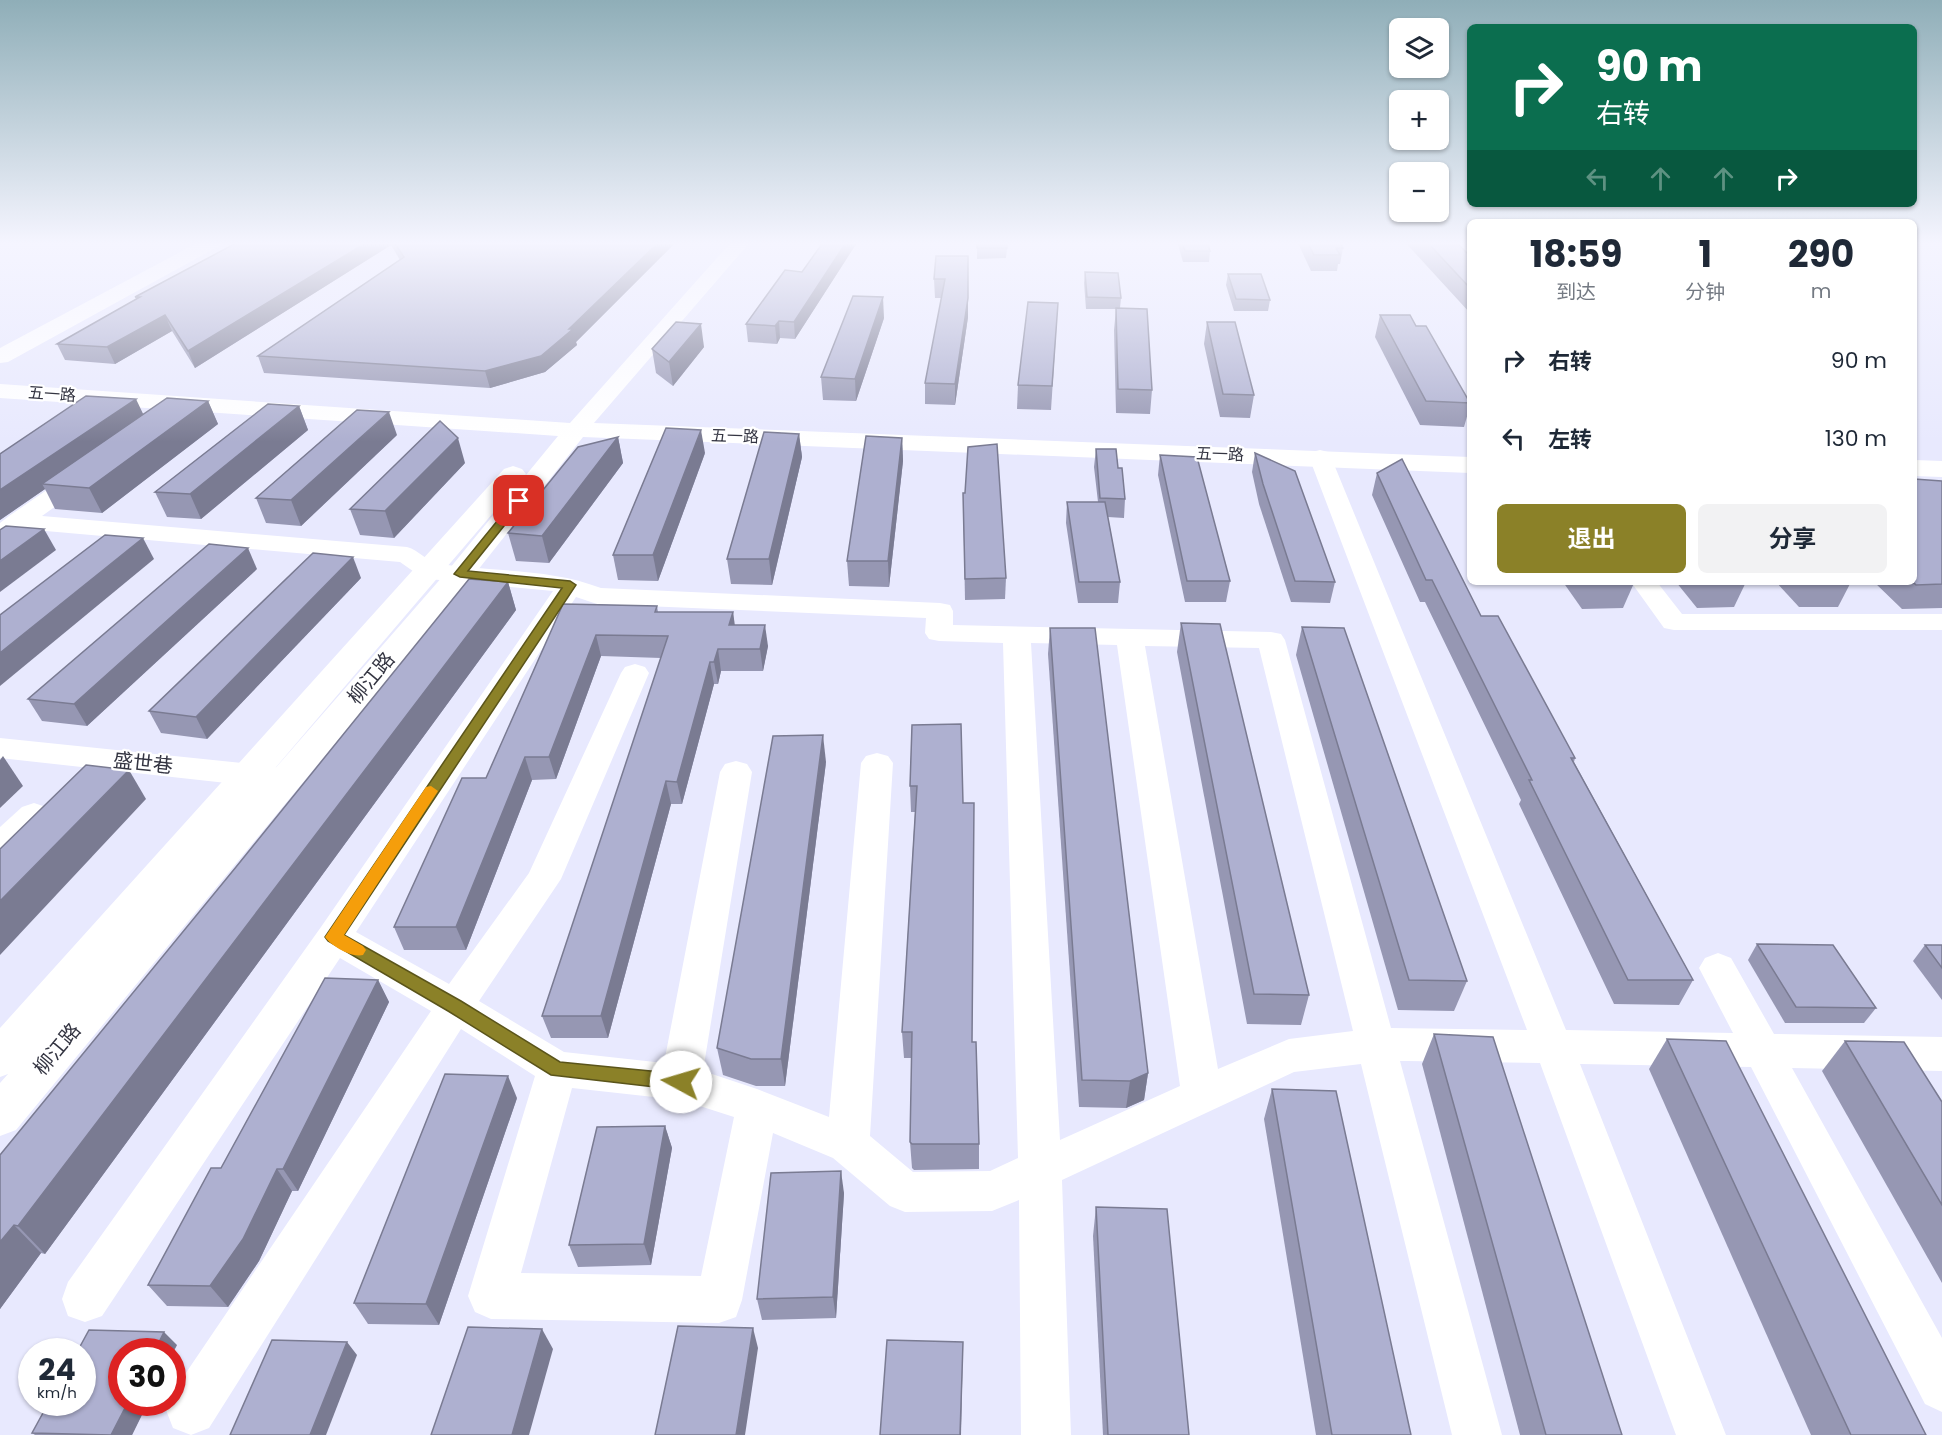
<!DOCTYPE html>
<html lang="zh">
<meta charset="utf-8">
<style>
body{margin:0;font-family:Poppins,"Noto Sans SC",sans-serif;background:#f2f2f3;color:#1f2937;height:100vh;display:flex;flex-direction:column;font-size:22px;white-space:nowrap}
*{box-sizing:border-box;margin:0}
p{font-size:20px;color:#747a83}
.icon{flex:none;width:33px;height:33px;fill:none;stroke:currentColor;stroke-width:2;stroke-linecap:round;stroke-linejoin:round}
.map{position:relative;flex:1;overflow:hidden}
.drawer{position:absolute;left:1467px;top:219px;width:450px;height:366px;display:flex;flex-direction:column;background:#fff;border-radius:9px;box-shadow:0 2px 4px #0004}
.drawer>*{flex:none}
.banner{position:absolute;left:1467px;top:24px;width:450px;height:183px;border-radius:9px;box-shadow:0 2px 4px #0004;background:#0b6e4f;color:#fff;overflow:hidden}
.tools{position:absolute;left:1389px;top:18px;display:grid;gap:12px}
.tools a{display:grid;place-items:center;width:60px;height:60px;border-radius:9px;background:#fff;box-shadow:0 2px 4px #0004;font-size:30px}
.speed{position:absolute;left:18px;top:1338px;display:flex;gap:12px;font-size:30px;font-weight:700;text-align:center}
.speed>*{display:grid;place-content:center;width:78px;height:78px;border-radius:50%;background:#fff;box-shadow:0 2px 4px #0004;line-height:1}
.speed small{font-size:15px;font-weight:400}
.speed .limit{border:9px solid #d22;background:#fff;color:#111}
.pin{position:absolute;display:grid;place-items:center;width:51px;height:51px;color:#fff;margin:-26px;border-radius:12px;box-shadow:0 3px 9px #0006}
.me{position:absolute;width:66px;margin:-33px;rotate:276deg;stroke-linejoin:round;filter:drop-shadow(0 0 4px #0008)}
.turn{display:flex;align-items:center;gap:21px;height:126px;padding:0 30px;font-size:27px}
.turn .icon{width:78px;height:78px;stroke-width:2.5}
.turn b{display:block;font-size:42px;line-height:51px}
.lanes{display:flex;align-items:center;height:57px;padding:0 30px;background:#0003;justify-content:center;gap:30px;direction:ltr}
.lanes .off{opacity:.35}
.eta{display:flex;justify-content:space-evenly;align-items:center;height:102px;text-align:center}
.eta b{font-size:36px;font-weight:700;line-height:42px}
.cta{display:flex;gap:12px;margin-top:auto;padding:12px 30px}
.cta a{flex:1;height:69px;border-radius:9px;background:#8b8128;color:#fff;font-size:24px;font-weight:700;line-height:69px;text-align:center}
.cta a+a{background:#f2f2f3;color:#1f2937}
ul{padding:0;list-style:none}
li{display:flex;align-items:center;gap:18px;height:78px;padding:0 30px}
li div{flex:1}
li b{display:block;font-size:22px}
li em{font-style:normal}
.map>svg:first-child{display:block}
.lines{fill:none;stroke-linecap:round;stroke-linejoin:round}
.minor{fill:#fff;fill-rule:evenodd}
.tertiary{fill:#fff;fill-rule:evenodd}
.wall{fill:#9697b3}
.shaded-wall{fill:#7a7b92}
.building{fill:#aeb0d0;stroke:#7a7b92;stroke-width:1.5}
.route{fill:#8b8128;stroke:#5a541a;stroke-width:1.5}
.slow{fill:#f59e0b}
.labels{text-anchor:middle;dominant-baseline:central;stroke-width:4.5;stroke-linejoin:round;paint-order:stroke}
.far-street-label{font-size:16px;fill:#343542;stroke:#fff}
.street-label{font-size:20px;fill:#343542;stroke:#fff}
</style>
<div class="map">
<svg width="1942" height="1435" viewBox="0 0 1942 1435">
<rect width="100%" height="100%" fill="#e8e9fe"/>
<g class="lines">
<g class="minor">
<path d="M1320,450L1328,452L1331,457L1566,1030L1733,1033L1699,968L1705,958L1718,953L1731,958L1774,1034L1942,1037V1071L1792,1068L1942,1338V1412L1925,1404L1751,1067L1580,1064L1726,1435H1676L1540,1063L1407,1061H1400L1502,1435H1452L1361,1064L1294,1072L1062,1180L1071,1435H1021L1019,1200L992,1211L905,1212L890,1206L833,1158L773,1133L742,1300L736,1317L719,1323L491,1319L475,1312L468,1296L535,1076L461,1029L209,1428L191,1435L173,1428L166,1410L169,1402H172L173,1392L431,1011L340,958L102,1316L85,1322L68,1316L62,1299L68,1282L321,927L553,591L429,579L420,576L400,562L23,529L9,539L0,541V523L9,516L76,470L84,468L92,470L96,475L92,480L42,516L407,547C419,550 428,563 440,564C493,572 550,568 601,588L940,603L950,605L953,611V625L1271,632L1281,634L1285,640L1391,1028L1527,1030L1309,457L1312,452ZM576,597L597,604L926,618L925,633L929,639L939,641L1003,643L1018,1158L990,1171L913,1172L870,1136L893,763L888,756L877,753L866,756L861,763L829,1117L757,1089L703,1071L752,772L747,764L736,761L725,764L720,772L664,1063L564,1052L479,1001L561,879L649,673L645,667L635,664L625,667L621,673L529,873L449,984L356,932ZM1031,643L1117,645L1180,1086L1060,1140ZM1145,646L1259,648L1353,1031L1289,1039L1218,1069ZM572,1088L681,1100L734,1117L701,1276L521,1273Z"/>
<polygon points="1631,582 1657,582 1682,614 1942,614 1942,630 1674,630 1664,628"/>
<polygon points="0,738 271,766 282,769 287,777 282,785 271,788 0,758"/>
<path d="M34,803L46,807L50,815C40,832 19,853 0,859V827L22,807Z"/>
</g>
<g class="tertiary">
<polygon points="201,241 224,241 221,245 8,362 0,363 0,348"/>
<polygon points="732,241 751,241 594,423 1470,457 1470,473 583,437 470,580 16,1130 0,1136 0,1083 8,1074 0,1077 0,1028 504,469 513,466 522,469 526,474 522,479 259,787 450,568 558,436 0,398 0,384 570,423"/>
<polygon points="1914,460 1942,461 1942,477 1914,476"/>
</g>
</g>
<g class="wall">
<polygon points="240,241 677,241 576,342 577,345 545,372 490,388 264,373 258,356 400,260 391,245 195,368 172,331 115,364 65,360 57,344 136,299 135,297"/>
<polygon points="824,241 858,241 795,339 780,338 777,344 748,342 746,324 802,272"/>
<polygon points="977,241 1007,248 1006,258 977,259"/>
<polygon points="1177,241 1207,241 1210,251 1209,262 1183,262"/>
<polygon points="1297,241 1339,241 1343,248 1340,264 1338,264 1337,271 1311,271"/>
<polygon points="1404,241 1459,241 1460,242 1460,246 1470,256 1470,313"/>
<polygon points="936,256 968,317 955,405 925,404 925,383 942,298 935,298 934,279"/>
<polygon points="1085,272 1121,298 1120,308 1152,390 1150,414 1116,413 1114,330 1116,309 1086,309 1084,283"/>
<polygon points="1228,274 1270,300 1268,311 1234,311 1226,285"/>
<polygon points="1058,303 1051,410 1017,409 1018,385"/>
<polygon points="1380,315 1416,326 1470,402 1470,406 1464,427 1420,425 1375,337"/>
<polygon points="884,318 856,401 823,400 821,377"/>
<polygon points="1207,322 1254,395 1250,418 1220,417 1204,344"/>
<polygon points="704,347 673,386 656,373 652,349"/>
<polygon points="208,401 218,424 102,513 55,509 45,489 0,520 0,454 143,414"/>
<polygon points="299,406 308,430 201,519 167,517 155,492"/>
<polygon points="799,434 802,457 772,585 731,584 727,559"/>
<polygon points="397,435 301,526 266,523 256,498"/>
<polygon points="618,437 623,463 549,563 516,561 508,533"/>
<polygon points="902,438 903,461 889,587 849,586 847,561"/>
<polygon points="1096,449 1118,468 1125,499 1124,518 1108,517 1120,582 1118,603 1078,603 1066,523 1067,502 1098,502 1094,467"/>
<polygon points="705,453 658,581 618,580 613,555"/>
<polygon points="1255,453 1335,582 1330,603 1291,602 1259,504 1252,472"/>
<polygon points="1160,455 1230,581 1226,602 1185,602 1158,475"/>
<polygon points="465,463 394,538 360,535 350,509"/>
<polygon points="1377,473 1481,616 1575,758 1574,762 1693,980 1679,1005 1614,1004 1519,804 1521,800 1425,602 1420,602 1372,495"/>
<polygon points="1942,481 1942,608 1902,609 1874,582 1914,582"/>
<polygon points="963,493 1006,578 1005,599 965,600"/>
<polygon points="257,569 87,726 42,721 28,699"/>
<polygon points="361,578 207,739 161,733 149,711"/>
<polygon points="508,582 516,610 45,1254 41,1253 0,1309 0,1155"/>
<polygon points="1563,582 1633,582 1634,583 1623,608 1582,609"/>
<polygon points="1676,582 1746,582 1734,607 1697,608"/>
<polygon points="1776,582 1851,582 1838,607 1799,607"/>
<polygon points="563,604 657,606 658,612 733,612 734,625 768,646 763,671 721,671 718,684 714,684 682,804 671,804 608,1038 551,1038 542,1016 661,658 601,656 556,779 532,780 466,950 404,950 394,927 486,778"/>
<polygon points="1181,623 1309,995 1301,1025 1247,1024 1177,652"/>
<polygon points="1302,627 1467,981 1454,1011 1398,1010 1296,655"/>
<polygon points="1050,628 1148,1073 1144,1100 1126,1108 1079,1107 1048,654"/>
<polygon points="912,725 963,803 972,1042 979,1144 979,1169 914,1170 912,1168 910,1142 912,1058 904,1058 902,1032 915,812 911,812 910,786"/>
<polygon points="826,762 785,1086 756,1086 723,1075 717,1048"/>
<polygon points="1757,944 1876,1008 1864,1023 1785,1023 1748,960"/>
<polygon points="1925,945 1942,945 1942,1000 1913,961"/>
<polygon points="378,980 389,1002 298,1191 292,1191 259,1261 228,1307 167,1306 148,1285 221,1168"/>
<polygon points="1434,1034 1622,1435 1520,1435 1422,1064"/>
<polygon points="1667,1039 1926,1435 1811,1435 1649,1069"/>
<polygon points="1845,1041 1942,1102 1942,1283 1822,1071"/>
<polygon points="1272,1089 1411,1435 1316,1435 1264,1119"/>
<polygon points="517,1098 439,1325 368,1324 354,1303"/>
<polygon points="665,1126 672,1148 651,1265 578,1267 569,1245"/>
<polygon points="844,1193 836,1318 762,1320 757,1299"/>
<polygon points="1096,1207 1189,1435 1103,1435 1093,1236"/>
<polygon points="177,1345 132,1435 35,1435 32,1433"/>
</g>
<g class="shaded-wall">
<polygon points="369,241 389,241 391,245 195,368 188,351"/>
<polygon points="660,241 677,241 576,342 577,345 545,372 490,388 485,371 569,329"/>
<polygon points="847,241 858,241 795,339 794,322"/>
<polygon points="968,256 968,317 955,405 955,384"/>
<polygon points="883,297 884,318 856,401 855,379"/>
<polygon points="165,315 172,331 115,364 107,347"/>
<polygon points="779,321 780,338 777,344 775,326"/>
<polygon points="701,324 704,347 673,386 669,362"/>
<polygon points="136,399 146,420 42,484 45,489 0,520 0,490"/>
<polygon points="208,401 218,424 102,513 89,488"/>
<polygon points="299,406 308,430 201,519 190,494"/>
<polygon points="389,412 397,435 301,526 291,500"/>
<polygon points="701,430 705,453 658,581 653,555"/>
<polygon points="799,434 802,457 772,585 769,559"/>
<polygon points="618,437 623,463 549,563 542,536"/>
<polygon points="458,438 465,463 394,538 385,511"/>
<polygon points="902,438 903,461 889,587 888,561"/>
<polygon points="44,529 56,550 0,592 0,561"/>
<polygon points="143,538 154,559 0,686 0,653"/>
<polygon points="248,548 257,569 87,726 74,704"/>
<polygon points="353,557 361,578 207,739 196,717"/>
<polygon points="508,582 516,610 45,1254 18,1226"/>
<polygon points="733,612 736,633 729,625"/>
<polygon points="765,625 768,646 763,671 760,649"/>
<polygon points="596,635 601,656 556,779 549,757"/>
<polygon points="718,649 721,671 718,684 714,662"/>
<polygon points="710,662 714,684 682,804 677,782"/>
<polygon points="823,735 826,762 785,1086 781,1059"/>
<polygon points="3,756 23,786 0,808 0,760"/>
<polygon points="525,757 532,780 466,950 456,927"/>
<polygon points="129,770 146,799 0,955 0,901"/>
<polygon points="666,781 671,804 608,1038 601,1016"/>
<polygon points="378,980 389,1002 298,1191 283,1169"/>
<polygon points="1148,1073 1144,1100 1126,1108 1130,1081"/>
<polygon points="508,1076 517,1098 439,1325 426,1304"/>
<polygon points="665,1126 672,1148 651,1265 644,1244"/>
<polygon points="277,1169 292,1191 259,1261 228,1307 210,1286"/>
<polygon points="841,1171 844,1193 836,1318 833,1297"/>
<polygon points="14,1225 41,1253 0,1309 0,1242"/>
<polygon points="753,1328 758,1348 745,1435 736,1435"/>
<polygon points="542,1329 553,1349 529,1435 512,1435"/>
<polygon points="164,1332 177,1345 172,1353 172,1352 154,1352"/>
<polygon points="347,1342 357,1355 326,1435 310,1435"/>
<polygon points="963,1342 961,1435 960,1435"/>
<polygon points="128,1402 148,1402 132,1435 111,1435"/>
</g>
<g class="building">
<polygon points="240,241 369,241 188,351 165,315 107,347 57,344 140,297 135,297"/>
<polygon points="393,241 660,241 569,329 573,329 541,356 485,371 258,356 404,257"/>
<polygon points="824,241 847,241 794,322 779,321 775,326 746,324 785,270 802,272"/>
<polygon points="977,241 1006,241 1007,248 977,248"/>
<polygon points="1181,241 1207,241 1210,251 1185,251"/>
<polygon points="1307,241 1339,241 1343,248 1336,248 1340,255 1314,255"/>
<polygon points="1426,241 1459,241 1460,242 1456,242 1470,256 1470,288"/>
<polygon points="936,256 968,256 968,298 955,384 925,383 945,279 934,279"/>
<polygon points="1085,272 1118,273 1121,298 1087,297"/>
<polygon points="1228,274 1261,274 1270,300 1236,299"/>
<polygon points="853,296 883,297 855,379 821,377"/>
<polygon points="1028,302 1058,303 1052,386 1018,385"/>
<polygon points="1116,308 1147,309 1152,390 1118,389"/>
<polygon points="1380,315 1410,315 1416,326 1426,326 1470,403 1426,401"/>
<polygon points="676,322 701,324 669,362 652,349"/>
<polygon points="1207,322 1235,322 1254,395 1223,394"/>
<polygon points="86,396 136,399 0,490 0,454"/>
<polygon points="167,398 208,401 89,488 42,484"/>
<polygon points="268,404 299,406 190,494 155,492"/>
<polygon points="357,410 389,412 291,500 256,498"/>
<polygon points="440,421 458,438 385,511 350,509"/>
<polygon points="666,428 701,430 653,555 613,555"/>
<polygon points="764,432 799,434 769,559 727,559"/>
<polygon points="866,436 902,438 888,561 847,561"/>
<polygon points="618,437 542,536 508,533 578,447"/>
<polygon points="997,444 1006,578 965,579 963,493 965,493 968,447"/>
<polygon points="1096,449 1116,449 1118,468 1122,468 1125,499 1100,498"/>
<polygon points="1255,453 1295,471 1335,582 1295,581 1263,484"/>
<polygon points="1160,455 1197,457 1230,581 1187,581"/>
<polygon points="1402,459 1481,616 1498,616 1575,758 1571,758 1693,980 1628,980 1529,780 1532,780 1432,580 1426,580 1377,473"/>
<polygon points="1914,479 1942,481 1942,584 1916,585 1913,582"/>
<polygon points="1067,502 1105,502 1120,582 1079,582"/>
<polygon points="6,526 44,529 0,561 0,530"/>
<polygon points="105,535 143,538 0,653 0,615"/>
<polygon points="209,544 248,548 74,704 28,699"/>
<polygon points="313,553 353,557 196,717 149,711"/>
<polygon points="469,579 508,582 18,1226 14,1225 0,1242 0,1155 236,867"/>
<polygon points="1591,582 1633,582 1634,583 1592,584"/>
<polygon points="563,604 657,606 655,612 733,612 729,625 765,625 760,649 718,649 714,662 710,662 677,782 666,781 601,1016 542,1016 668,636 596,635 549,757 525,757 456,927 394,927 462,778 486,778"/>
<polygon points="1181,623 1220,624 1309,995 1254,994"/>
<polygon points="1302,627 1344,628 1467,981 1409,980"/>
<polygon points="1050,628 1095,628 1148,1073 1130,1081 1082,1080"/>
<polygon points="961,724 963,803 974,803 972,1042 976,1042 979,1144 912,1144 910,1142 912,1032 902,1032 917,786 910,786 912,725"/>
<polygon points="823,735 781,1059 751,1059 717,1048 773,736"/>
<polygon points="86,765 129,770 0,901 0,849"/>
<polygon points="1757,944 1833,945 1876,1008 1796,1007"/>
<polygon points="1925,945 1942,945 1942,968"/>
<polygon points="325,978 378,980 283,1169 277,1169 243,1239 210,1286 148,1285 211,1168 221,1168"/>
<polygon points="1434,1034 1493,1037 1622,1435 1546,1435"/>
<polygon points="1667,1039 1726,1041 1926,1435 1851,1435"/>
<polygon points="1845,1041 1904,1042 1942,1102 1942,1205"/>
<polygon points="445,1074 508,1076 426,1304 354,1303"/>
<polygon points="1272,1089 1336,1091 1411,1435 1332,1435"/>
<polygon points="665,1126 644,1244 569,1245 597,1127"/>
<polygon points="841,1171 833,1297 757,1299 771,1173"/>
<polygon points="1096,1207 1167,1209 1189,1435 1108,1435"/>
<polygon points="678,1326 753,1328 736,1435 655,1435"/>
<polygon points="468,1327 542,1329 512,1435 431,1435"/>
<polygon points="89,1330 164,1332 154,1352 122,1352 122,1402 128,1402 111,1435 32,1433 49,1402 82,1402 82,1352 77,1352"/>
<polygon points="272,1340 347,1342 310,1435 230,1435"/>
<polygon points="887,1340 963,1342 960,1435 880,1435"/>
</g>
<linearGradient id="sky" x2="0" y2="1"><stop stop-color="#8faeb8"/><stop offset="0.55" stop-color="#f5f5ff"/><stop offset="1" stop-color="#f5f5ff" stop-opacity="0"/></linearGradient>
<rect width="1942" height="442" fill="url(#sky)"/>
<polygon class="route" points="519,498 524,501 468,571 570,581 576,585 344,935 461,1001 560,1062 681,1074 688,1077 690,1082 688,1088 681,1090 551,1075 448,1011 328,941 325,937 562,588 460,577 454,574 515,499"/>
<path class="slow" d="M431,786L438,791L344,935L363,946L366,950L363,955C352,958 331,946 325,937L426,787Z"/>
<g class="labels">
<g class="far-street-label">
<text transform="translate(52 394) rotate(4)">五一路</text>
<text transform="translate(735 436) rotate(2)">五一路</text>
<text transform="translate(1220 454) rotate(2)">五一路</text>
</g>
<g class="street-label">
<text transform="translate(371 678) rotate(-50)">柳江路</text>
<text transform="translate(143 763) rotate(6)">盛世巷</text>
<text transform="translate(57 1049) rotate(-50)">柳江路</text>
</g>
</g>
</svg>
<div class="tools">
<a><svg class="icon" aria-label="layers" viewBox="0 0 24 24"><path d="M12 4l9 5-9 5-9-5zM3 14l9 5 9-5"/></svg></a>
<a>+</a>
<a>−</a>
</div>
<div class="speed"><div>24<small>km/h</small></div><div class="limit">30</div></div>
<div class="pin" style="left:519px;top:501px;background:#d93025"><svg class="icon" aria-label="arrive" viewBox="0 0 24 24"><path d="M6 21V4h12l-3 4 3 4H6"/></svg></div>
<svg class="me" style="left:681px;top:1082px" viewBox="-20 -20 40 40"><circle r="19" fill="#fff"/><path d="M0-13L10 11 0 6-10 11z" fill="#8b8128"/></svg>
<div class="banner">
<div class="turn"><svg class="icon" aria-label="right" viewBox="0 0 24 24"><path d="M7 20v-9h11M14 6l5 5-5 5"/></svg><div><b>90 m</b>右转</div></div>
<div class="lanes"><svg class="icon off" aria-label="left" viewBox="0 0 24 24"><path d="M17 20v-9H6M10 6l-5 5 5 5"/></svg><svg class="icon off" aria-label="ahead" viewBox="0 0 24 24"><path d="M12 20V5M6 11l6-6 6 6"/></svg><svg class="icon off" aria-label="ahead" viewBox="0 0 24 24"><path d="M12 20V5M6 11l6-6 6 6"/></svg><svg class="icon" aria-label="right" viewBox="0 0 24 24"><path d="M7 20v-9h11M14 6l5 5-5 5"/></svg></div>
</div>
<section class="drawer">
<div class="eta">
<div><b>18:59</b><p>到达</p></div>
<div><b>1</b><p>分钟</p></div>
<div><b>290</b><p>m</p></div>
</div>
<ul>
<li><svg class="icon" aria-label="right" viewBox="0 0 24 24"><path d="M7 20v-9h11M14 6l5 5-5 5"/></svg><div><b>右转</b></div><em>90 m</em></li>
<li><svg class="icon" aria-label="left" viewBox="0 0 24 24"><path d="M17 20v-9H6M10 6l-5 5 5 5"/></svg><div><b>左转</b></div><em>130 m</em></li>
</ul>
<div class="cta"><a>退出</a><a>分享</a></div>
</section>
</div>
